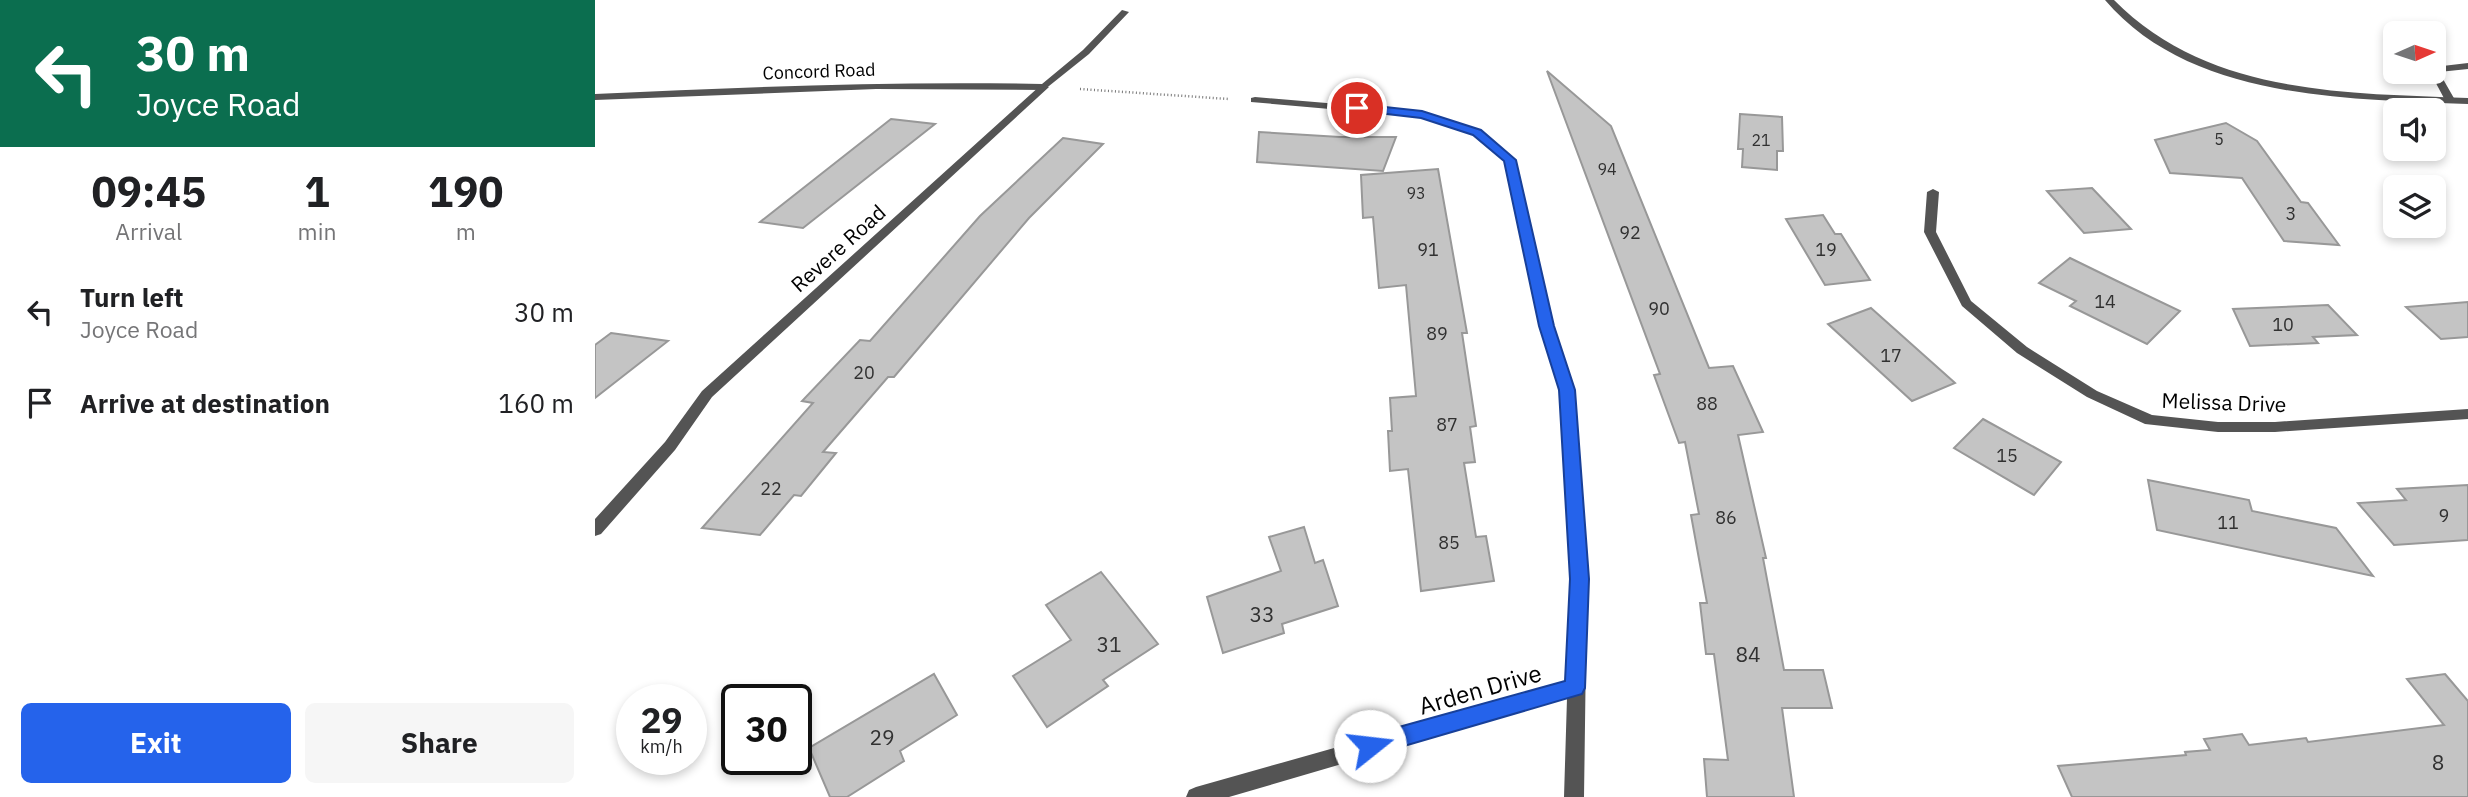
<!DOCTYPE html>
<style>
body{margin:0;font-family:"IBM Plex Sans",sans-serif;background:#f6f6f6;color:#202124;height:100vh;display:flex;flex-direction:column;font-size:26px;white-space:nowrap}
*{box-sizing:border-box;margin:0}
p{font-size:23px;color:#757577}
.icon{flex:none;width:38px;height:38px;fill:none;stroke:currentColor;stroke-width:2;stroke-linecap:round;stroke-linejoin:round}
.map{position:relative;flex:1;overflow:hidden}
.panel{display:flex;flex-direction:column;background:#fff;width:595px}
.panel>*{flex:none}
.hud{background:#0b6e4f;color:#fff;overflow:hidden}
.needle{width:46px;rotate:87deg}
.tools{position:absolute;left:1788px;top:21px;display:grid;gap:14px}
.tools a{display:grid;place-items:center;width:63px;height:63px;border-radius:10px;background:#fff;box-shadow:0 4px 10px #0003;font-size:35px}
.speed{position:absolute;left:21px;top:684px;display:flex;gap:14px;font-size:35px;font-weight:700;text-align:center}
.speed>*{display:grid;place-content:center;width:91px;height:91px;border-radius:50%;background:#fff;box-shadow:0 4px 10px #0003;line-height:1}
.speed small{font-size:18px;font-weight:400}
.speed .limit{border:4px solid #111;border-radius:10px;background:#fff;color:#111}
.pin{position:absolute;display:grid;place-items:center;width:60px;height:60px;color:#fff;margin:-30px;border:4px solid #fff;border-radius:50%;box-shadow:0 2px 7px #0007}
.me{position:absolute;width:77px;margin:-38px;rotate:74deg;stroke-linejoin:round;filter:drop-shadow(0 0 5px #0008)}
.turn{display:flex;align-items:center;gap:24px;height:147px;padding:0 21px;font-size:32px}
.turn .icon{width:91px;height:91px;stroke-width:2.5}
.turn b{display:block;font-size:49px;line-height:60px}
.eta{display:flex;justify-content:space-evenly;align-items:center;height:119px;text-align:center}
.eta b{font-size:42px;font-weight:700;line-height:49px}
.cta{display:flex;gap:14px;margin-top:auto;padding:14px 21px}
.cta a{flex:1;height:80px;border-radius:10px;background:#2563eb;color:#fff;font-size:28px;font-weight:700;line-height:80px;text-align:center}
.cta a+a{background:#f6f6f6;color:#202124}
ul{padding:0;list-style:none}
li{display:flex;align-items:center;gap:21px;height:91px;padding:0 21px}
li div{flex:1}
li b{display:block;font-size:26px}
li em{font-style:normal}
main{display:flex;flex:1;min-height:0}
.map>svg:first-child{display:block}
.building{fill:#c4c4c4;stroke:#989898;stroke-width:2}
.lines{fill:none;stroke-linecap:round;stroke-linejoin:round}
.path{stroke:#767676;stroke-width:2.5;stroke-dasharray:1 2.5;stroke-linecap:butt}
.service{fill:#545454;fill-rule:evenodd}
.minor{fill:#545454;fill-rule:evenodd}
.tertiary{fill:#545454;fill-rule:evenodd}
.route{fill:#2563eb;stroke:#184099;stroke-width:2}
.labels{text-anchor:middle;dominant-baseline:central;stroke-width:7;stroke-linejoin:round;paint-order:stroke}
.far-number-label{font-size:16px;fill:#313131}
.far-street-label{font-size:18px;fill:#000;stroke:#fff}
.number-label{font-size:18px;fill:#313131}
.street-label{font-size:21px;fill:#000;stroke:#fff}
.near-number-label{font-size:21px;fill:#313131}
.near-street-label{font-size:24px;fill:#000;stroke:#fff}
</style>
<main>
<section class="panel">
<div class="hud">
<div class="turn"><svg class="icon" aria-label="left" viewBox="0 0 24 24"><path d="M17 20v-9H6M10 6l-5 5 5 5"/></svg><div><b>30 m</b>Joyce Road</div></div>
</div>
<div class="eta">
<div><b>09:45</b><p>Arrival</p></div>
<div><b>1</b><p>min</p></div>
<div><b>190</b><p>m</p></div>
</div>
<ul>
<li><svg class="icon" aria-label="left" viewBox="0 0 24 24"><path d="M17 20v-9H6M10 6l-5 5 5 5"/></svg><div><b>Turn left</b><p>Joyce Road</p></div><em>30 m</em></li>
<li><svg class="icon" aria-label="arrive" viewBox="0 0 24 24"><path d="M6 21V4h12l-3 4 3 4H6"/></svg><div><b>Arrive at destination</b></div><em>160 m</em></li>
</ul>
<div class="cta"><a>Exit</a><a>Share</a></div>
</section>
<div class="map">
<svg width="1873" height="797" viewBox="0 0 1873 797">
<rect width="100%" height="100%" fill="#fff"/>
<g class="building">
<polygon points="952,71 1016,126 1114,368 1138,366 1168,432 1143,435 1171,558 1168,558 1189,670 1228,670 1237,708 1187,708 1199,797 1112,797 1109,759 1133,760 1119,654 1111,654 1105,603 1112,603 1096,515 1104,514 1090,442 1084,443 1059,375 1065,374"/>
<polygon points="1145,114 1187,117 1188,151 1182,151 1182,170 1147,167 1148,149 1143,149"/>
<polygon points="296,119 340,124 208,228 165,222"/>
<polygon points="1631,123 1662,141 1706,202 1713,203 1744,245 1689,241 1647,178 1575,173 1560,140"/>
<polygon points="664,132 745,137 801,137 788,171 662,162"/>
<polygon points="468,138 508,144 434,218 299,377 293,377 228,452 241,453 206,496 199,495 165,535 107,528 218,403 207,401 265,340 275,341 385,216"/>
<polygon points="843,169 872,333 867,333 881,426 875,427 880,462 869,463 881,537 891,536 899,581 826,591 813,469 795,471 793,431 797,431 795,398 821,396 811,285 784,288 778,217 768,218 766,175"/>
<polygon points="1497,188 1536,229 1489,233 1452,191"/>
<polygon points="1228,215 1240,234 1246,234 1275,280 1230,285 1191,219"/>
<polygon points="1475,258 1522,281 1585,311 1552,344 1475,306 1481,301 1444,283"/>
<polygon points="1873,302 1873,337 1846,339 1811,307"/>
<polygon points="1733,305 1762,335 1718,337 1723,343 1655,346 1638,309"/>
<polygon points="1276,308 1360,383 1317,401 1233,324"/>
<polygon points="16,333 73,341 0,398 0,345"/>
<polygon points="1388,419 1466,462 1439,495 1359,448"/>
<polygon points="1553,480 1654,500 1657,511 1741,528 1778,576 1562,530"/>
<polygon points="1873,485 1873,540 1799,545 1763,503 1811,500 1802,489"/>
<polygon points="709,527 720,563 728,560 743,606 687,624 689,633 628,653 612,597 686,571 674,537"/>
<polygon points="506,572 563,644 508,680 513,686 452,727 418,676 476,640 451,605"/>
<polygon points="339,674 362,715 305,751 309,761 252,797 235,797 214,748"/>
<polygon points="1850,674 1873,701 1873,797 1477,797 1463,766 1591,755 1590,752 1615,750 1609,739 1647,734 1654,745 1711,738 1713,742 1849,725 1812,679"/>
</g>
<g class="lines">
<polyline class="path" points="485,89 634,99"/>
<polygon class="service" points="1873,63 1873,69 1844,72 1860,100 1851,102 1835,72 1839,72 1839,67"/>
<g class="minor">
<path d="M1510,0H1519C1613,95 1748,93 1873,98V104C1752,99 1595,100 1510,0Z"/>
<path d="M527,10L534,12L494,54L449,90L281,89L0,100V94C149,87 298,81 447,84L488,50Z"/>
<polygon points="660,97 827,111 886,131 919,160 959,326 979,390 992,579 989,797 969,797 972,698 634,797 591,797 594,790 601,787 973,682 976,579 965,390 945,326 909,161 878,135 826,117 656,102 656,98"/>
<polygon points="1338,189 1344,192 1341,232 1376,301 1432,347 1502,391 1557,415 1623,422 1680,422 1873,409 1873,419 1680,432 1623,432 1550,424 1492,397 1422,353 1367,306 1329,232 1332,192"/>
</g>
<polygon class="tertiary" points="446,85 454,87 117,397 80,450 6,534 0,536 0,519 70,442 107,391"/>
</g>
<polygon class="route" points="762,104 827,111 886,130 921,160 959,326 980,390 994,579 990,688 987,694 775,756 768,753 764,746 768,738 775,735 970,681 975,579 964,390 944,326 909,161 878,135 826,118 758,110 758,105"/>
<g class="labels">
<g class="far-number-label">
<text x="1624" y="139">5</text>
<text x="1166" y="140">21</text>
<text x="1012" y="169">94</text>
<text x="821" y="193">93</text>
</g>
<g class="far-street-label">
<text transform="translate(224 71) rotate(-2)">Concord Road</text>
</g>
<g class="number-label">
<text x="1696" y="213">3</text>
<text x="1035" y="232">92</text>
<text x="833" y="249">91</text>
<text x="1231" y="249">19</text>
<text x="1510" y="301">14</text>
<text x="1064" y="308">90</text>
<text x="1688" y="324">10</text>
<text x="842" y="333">89</text>
<text x="1296" y="355">17</text>
<text x="269" y="372">20</text>
<text x="1112" y="403">88</text>
<text x="852" y="424">87</text>
<text x="1412" y="455">15</text>
<text x="176" y="488">22</text>
<text x="1849" y="515">9</text>
<text x="1131" y="517">86</text>
<text x="1633" y="522">11</text>
<text x="854" y="542">85</text>
</g>
<g class="street-label">
<text transform="translate(243 248) rotate(-42)">Revere Road</text>
<text transform="translate(1629 402) rotate(2)">Melissa Drive</text>
</g>
<g class="near-number-label">
<text x="667" y="614">33</text>
<text x="514" y="644">31</text>
<text x="1153" y="654">84</text>
<text x="287" y="737">29</text>
<text x="1843" y="762">8</text>
</g>
<g class="near-street-label">
<text transform="translate(885 689) rotate(-16)">Arden Drive</text>
</g>
</g>
</svg>
<div class="tools">
<a><svg class="needle" viewBox="-14 -14 28 28"><path d="M0-13l5 13h-10z" fill="#e53935"/><path d="M0 13l5-13h-10z" fill="#757577"/></svg></a>
<a><svg class="icon" aria-label="sound" viewBox="0 0 24 24"><path d="M4 9h4l5-4v14l-5-4H4zM17 9q2 3 0 6"/></svg></a>
<a><svg class="icon" aria-label="layers" viewBox="0 0 24 24"><path d="M12 4l9 5-9 5-9-5zM3 14l9 5 9-5"/></svg></a>
</div>
<div class="speed"><div>29<small>km/h</small></div><div class="limit">30</div></div>
<div class="pin" style="left:762px;top:108px;background:#d93025"><svg class="icon" aria-label="arrive" viewBox="0 0 24 24"><path d="M6 21V4h12l-3 4 3 4H6"/></svg></div>
<svg class="me" style="left:775px;top:746px" viewBox="-20 -20 40 40"><circle r="19" fill="#fff"/><path d="M0-13L10 11 0 6-10 11z" fill="#2563eb"/></svg>
</div>
</main>
